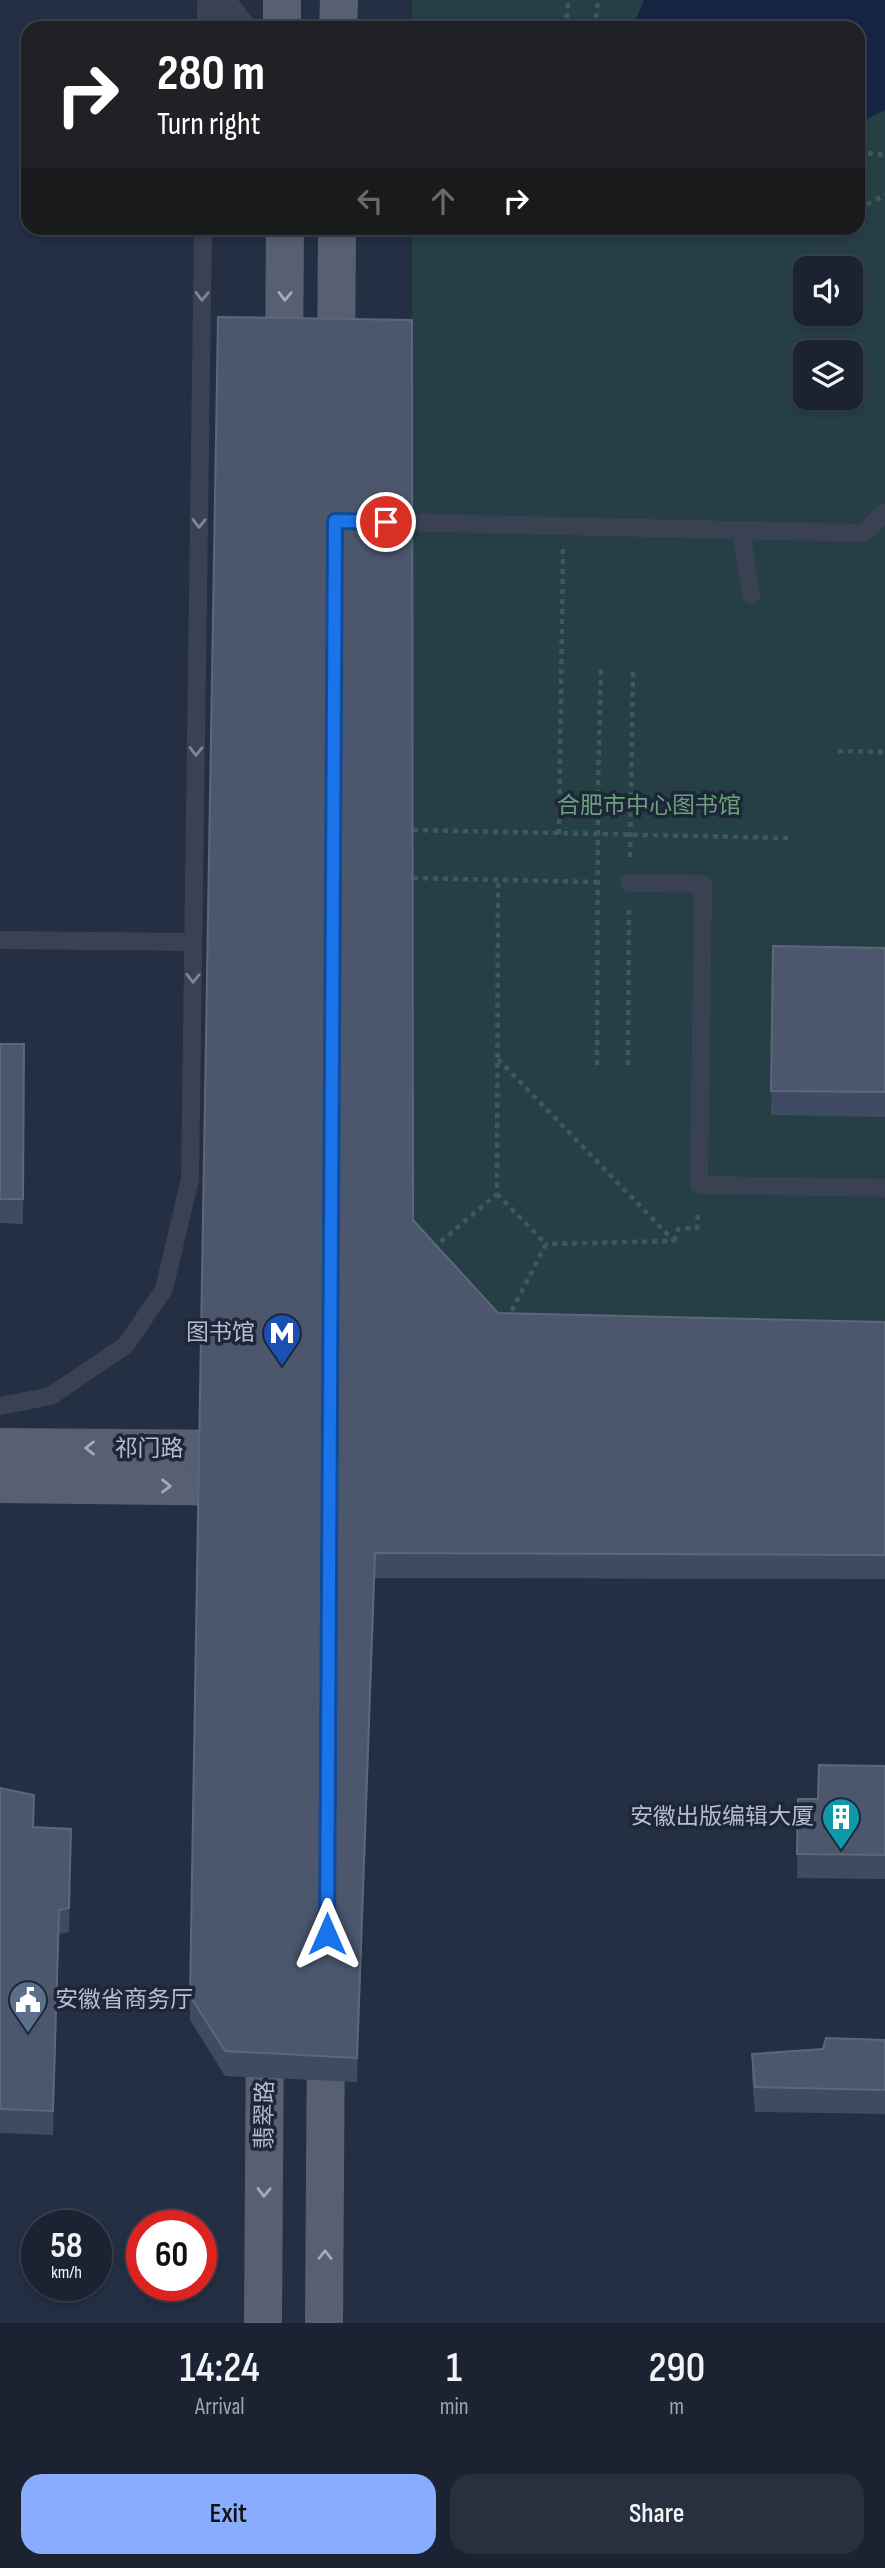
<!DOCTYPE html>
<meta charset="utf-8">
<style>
body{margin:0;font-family:"Sofia Sans Condensed","Noto Sans SC",sans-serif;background:#282f3f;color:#f1f3f6;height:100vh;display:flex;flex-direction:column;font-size:26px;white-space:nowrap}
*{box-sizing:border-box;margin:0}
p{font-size:23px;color:#a0a4ac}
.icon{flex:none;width:38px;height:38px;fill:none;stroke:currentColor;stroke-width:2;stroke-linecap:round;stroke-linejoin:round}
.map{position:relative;height:2323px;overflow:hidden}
.panel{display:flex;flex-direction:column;background:#1b2333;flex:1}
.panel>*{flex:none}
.banner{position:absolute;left:21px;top:21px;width:844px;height:214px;border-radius:21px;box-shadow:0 4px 10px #0003,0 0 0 2px #39404e;background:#202124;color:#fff;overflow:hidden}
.tools{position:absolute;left:793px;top:256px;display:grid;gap:14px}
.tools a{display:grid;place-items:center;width:70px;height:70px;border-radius:14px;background:#1b2333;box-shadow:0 4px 10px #0003,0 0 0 2px #39404e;font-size:35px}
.speed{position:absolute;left:21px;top:2210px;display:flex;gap:14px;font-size:35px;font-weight:700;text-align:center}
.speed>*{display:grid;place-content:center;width:91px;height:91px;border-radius:50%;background:#1b2333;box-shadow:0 4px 10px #0003,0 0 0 2px #39404e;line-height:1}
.speed small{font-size:18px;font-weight:400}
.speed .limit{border:10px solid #d22;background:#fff;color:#111}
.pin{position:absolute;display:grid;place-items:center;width:60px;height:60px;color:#fff;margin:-30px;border:4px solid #fff;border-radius:50%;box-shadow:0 2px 7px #0007}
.me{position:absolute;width:77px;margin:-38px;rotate:0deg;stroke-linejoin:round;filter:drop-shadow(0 0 5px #0008)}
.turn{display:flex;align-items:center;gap:24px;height:147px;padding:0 21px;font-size:32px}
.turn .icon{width:91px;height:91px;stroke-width:2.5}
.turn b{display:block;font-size:49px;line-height:60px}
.lanes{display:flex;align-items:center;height:66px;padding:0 21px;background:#0003;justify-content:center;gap:35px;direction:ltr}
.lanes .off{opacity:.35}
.eta{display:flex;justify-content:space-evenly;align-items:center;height:119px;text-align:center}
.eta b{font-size:42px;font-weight:600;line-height:49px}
.primary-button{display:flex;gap:14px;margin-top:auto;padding:14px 21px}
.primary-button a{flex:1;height:80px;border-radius:21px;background:#89acff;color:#111;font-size:28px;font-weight:600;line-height:80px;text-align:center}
.primary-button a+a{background:#282f3f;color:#f1f3f6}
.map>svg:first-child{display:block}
.green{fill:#263f45;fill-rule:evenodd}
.water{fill:#162444}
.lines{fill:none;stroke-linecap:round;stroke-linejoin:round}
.path{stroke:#40585d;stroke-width:4.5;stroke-dasharray:5 5;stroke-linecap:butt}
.service{stroke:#394153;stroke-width:18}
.minor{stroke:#394153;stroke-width:35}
.primary{stroke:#576073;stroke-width:38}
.wall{fill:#3f4b62}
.shaded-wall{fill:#2f3a51}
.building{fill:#4c576e;stroke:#5c677c;stroke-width:2}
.oneway{stroke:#7e8596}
.oneway2{stroke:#a3aabb}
.route-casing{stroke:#114b97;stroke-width:18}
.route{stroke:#1a73e8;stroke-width:12}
.labels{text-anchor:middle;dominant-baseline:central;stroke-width:7;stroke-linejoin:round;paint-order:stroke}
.park-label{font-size:23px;fill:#6ba07c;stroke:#1e2639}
.poi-label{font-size:23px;fill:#b6bdcd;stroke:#1e2639;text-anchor:end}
.street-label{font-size:23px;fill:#b6bdcd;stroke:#1e2639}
</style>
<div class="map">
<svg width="885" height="2323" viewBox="0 0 885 2323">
<rect width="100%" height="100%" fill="#242f44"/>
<path class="green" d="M412,0H885V1349L498,1338L413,1244L412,228H858V28H412ZM805,268H850V313H805ZM805,352H850V397H805Z"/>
<polygon class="water" points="644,0 885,0 885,110 858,123 858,28 637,28 636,19"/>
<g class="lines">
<g class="path">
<polyline points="566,28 568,0"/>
<polyline points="595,28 598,0"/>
<polyline points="858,152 885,155"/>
<polyline points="858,209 885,195"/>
<polyline points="838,751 885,752"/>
<polyline points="413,830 789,838"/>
<polyline points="559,834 563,549"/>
<polyline points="630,857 633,670"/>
<polyline points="413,878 597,882"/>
<polyline points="498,1059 674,1241 546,1244"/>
<polyline points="597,1065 598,784 601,667"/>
<polyline points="628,1065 629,908"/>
<polyline points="497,1194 546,1244 508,1318"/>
<polyline points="674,1241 678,1229 697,1228 698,1211"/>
<polyline points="433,1248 497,1194 498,880"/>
</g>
<g class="service">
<polyline points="206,28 206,0"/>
<polyline points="391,522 864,533 885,512"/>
<polyline points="741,532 751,595"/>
<polyline points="629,883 703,884 699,1185 885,1188"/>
<polyline points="0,940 193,942"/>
<polyline points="0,1406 51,1396 126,1345 164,1289 190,1179 203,228"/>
</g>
<polyline class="minor" points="216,0 238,28"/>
<g class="primary">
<polyline points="282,0 282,28"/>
<polyline points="338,28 339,0"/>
<polyline points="284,369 285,228"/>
<polyline points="336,371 337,228"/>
<polyline points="0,1447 250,1449"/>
<polyline points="0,1484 250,1487"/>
<polyline points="263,2323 265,2025"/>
<polyline points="324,2323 326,2028"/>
</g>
</g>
<g class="wall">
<polygon points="773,946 885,948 885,1117 771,1115"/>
<polygon points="0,1044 24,1044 23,1224 0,1223"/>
<polygon points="413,1220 498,1313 885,1322 885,1579 375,1578 357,2082 225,2076 190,2020 190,1996"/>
<polygon points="885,1766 885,1879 797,1878 798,1799 818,1799"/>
<polygon points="0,1788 33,1827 71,1829 69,1932 59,1934 53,2135 0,2133"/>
<polygon points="885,2040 885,2114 755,2112 752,2078 752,2054 823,2049"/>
</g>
<g class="shaded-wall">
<polygon points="375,1553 375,1578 357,2082 357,2058"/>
<polygon points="59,1910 59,1934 53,2135 53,2111"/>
</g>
<g class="building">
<polygon points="218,317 412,320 413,1220 498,1313 885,1322 885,1555 375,1553 357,2058 225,2051 190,1996"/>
<polygon points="773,946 885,948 885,1092 771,1091"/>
<polygon points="0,1044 24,1044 23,1199 0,1199"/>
<polygon points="819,1765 885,1766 885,1855 797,1854 798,1799 818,1799"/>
<polygon points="0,1788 34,1795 33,1827 71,1829 69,1908 59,1910 53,2111 0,2109"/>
<polygon points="826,2038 885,2040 885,2090 755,2087 752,2054 823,2049"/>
</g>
<defs><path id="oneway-chevron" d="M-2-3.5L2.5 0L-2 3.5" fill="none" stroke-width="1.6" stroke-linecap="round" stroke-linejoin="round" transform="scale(1.75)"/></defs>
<g class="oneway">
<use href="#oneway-chevron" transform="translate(202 296) rotate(91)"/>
<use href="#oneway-chevron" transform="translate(199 523) rotate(91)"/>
<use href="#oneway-chevron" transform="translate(196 751) rotate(91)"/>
<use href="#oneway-chevron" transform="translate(193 978) rotate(91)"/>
</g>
<g class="oneway2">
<use href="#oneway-chevron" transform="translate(285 296) rotate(91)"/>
<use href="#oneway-chevron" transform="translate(90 1448) rotate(-180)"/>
<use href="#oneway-chevron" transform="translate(166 1486) rotate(1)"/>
<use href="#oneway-chevron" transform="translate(264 2192) rotate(91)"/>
<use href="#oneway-chevron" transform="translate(325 2255) rotate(-90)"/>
</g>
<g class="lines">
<defs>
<polyline id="route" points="327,1934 335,521 386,522"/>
</defs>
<use href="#route" class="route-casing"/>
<use href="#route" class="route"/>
</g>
<defs>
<symbol id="metro-pin" viewBox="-11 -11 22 30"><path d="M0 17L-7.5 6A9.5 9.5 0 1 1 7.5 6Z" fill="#1a4fb4" stroke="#1e2639"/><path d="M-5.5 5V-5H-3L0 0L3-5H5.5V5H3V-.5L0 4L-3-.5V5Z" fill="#fff"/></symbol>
<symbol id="building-pin" viewBox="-11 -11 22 30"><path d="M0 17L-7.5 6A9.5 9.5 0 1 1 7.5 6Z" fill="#0f9aa8" stroke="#1e2639"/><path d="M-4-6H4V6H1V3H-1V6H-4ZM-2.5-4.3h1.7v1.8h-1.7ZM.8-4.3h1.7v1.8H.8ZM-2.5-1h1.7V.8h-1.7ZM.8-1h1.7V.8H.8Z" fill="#fff"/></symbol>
<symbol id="civic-pin" viewBox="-11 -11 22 30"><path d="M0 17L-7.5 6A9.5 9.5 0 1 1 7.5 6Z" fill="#5c6f8a" stroke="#1e2639"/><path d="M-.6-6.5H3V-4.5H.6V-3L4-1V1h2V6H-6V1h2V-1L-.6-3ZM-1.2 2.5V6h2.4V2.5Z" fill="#fff"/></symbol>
</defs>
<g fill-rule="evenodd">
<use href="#metro-pin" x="260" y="1311" width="44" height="60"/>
<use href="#building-pin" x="819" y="1795" width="44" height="60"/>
<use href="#civic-pin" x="6" y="1978" width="44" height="60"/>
</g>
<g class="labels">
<g class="park-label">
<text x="649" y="806">合肥市中心图书馆</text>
</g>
<g class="poi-label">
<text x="255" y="1333">图书馆</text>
<text x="814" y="1817">安徽出版编辑大厦</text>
<text x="55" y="2000" text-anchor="start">安徽省商务厅</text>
</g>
<g class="street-label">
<text x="149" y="1449">祁门路</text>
<text transform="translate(265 2115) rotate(-89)">翡翠路</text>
</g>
</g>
</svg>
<div class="tools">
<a><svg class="icon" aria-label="sound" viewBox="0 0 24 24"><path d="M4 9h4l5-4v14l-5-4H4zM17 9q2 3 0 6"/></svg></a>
<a><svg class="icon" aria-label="layers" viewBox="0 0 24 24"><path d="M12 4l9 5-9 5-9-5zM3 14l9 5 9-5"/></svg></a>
</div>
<div class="speed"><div>58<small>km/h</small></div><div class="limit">60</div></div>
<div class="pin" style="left:386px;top:522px;background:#d93025"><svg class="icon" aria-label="arrive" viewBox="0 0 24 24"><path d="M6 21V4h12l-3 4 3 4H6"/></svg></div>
<svg class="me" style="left:327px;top:1934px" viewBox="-20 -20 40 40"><path d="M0-17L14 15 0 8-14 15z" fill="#1a73e8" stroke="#fff" stroke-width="4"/></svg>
<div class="banner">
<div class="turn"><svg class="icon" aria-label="right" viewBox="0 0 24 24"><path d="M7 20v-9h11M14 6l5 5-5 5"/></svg><div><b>280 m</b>Turn right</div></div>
<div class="lanes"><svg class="icon off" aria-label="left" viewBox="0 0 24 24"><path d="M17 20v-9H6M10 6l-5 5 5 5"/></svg><svg class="icon off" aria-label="ahead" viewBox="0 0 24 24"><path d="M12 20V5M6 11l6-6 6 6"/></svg><svg class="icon" aria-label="right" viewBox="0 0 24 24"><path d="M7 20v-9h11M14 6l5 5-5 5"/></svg></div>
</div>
</div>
<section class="panel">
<div class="eta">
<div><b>14:24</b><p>Arrival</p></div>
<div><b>1</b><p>min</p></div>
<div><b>290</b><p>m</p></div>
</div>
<div class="primary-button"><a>Exit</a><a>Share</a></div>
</section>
